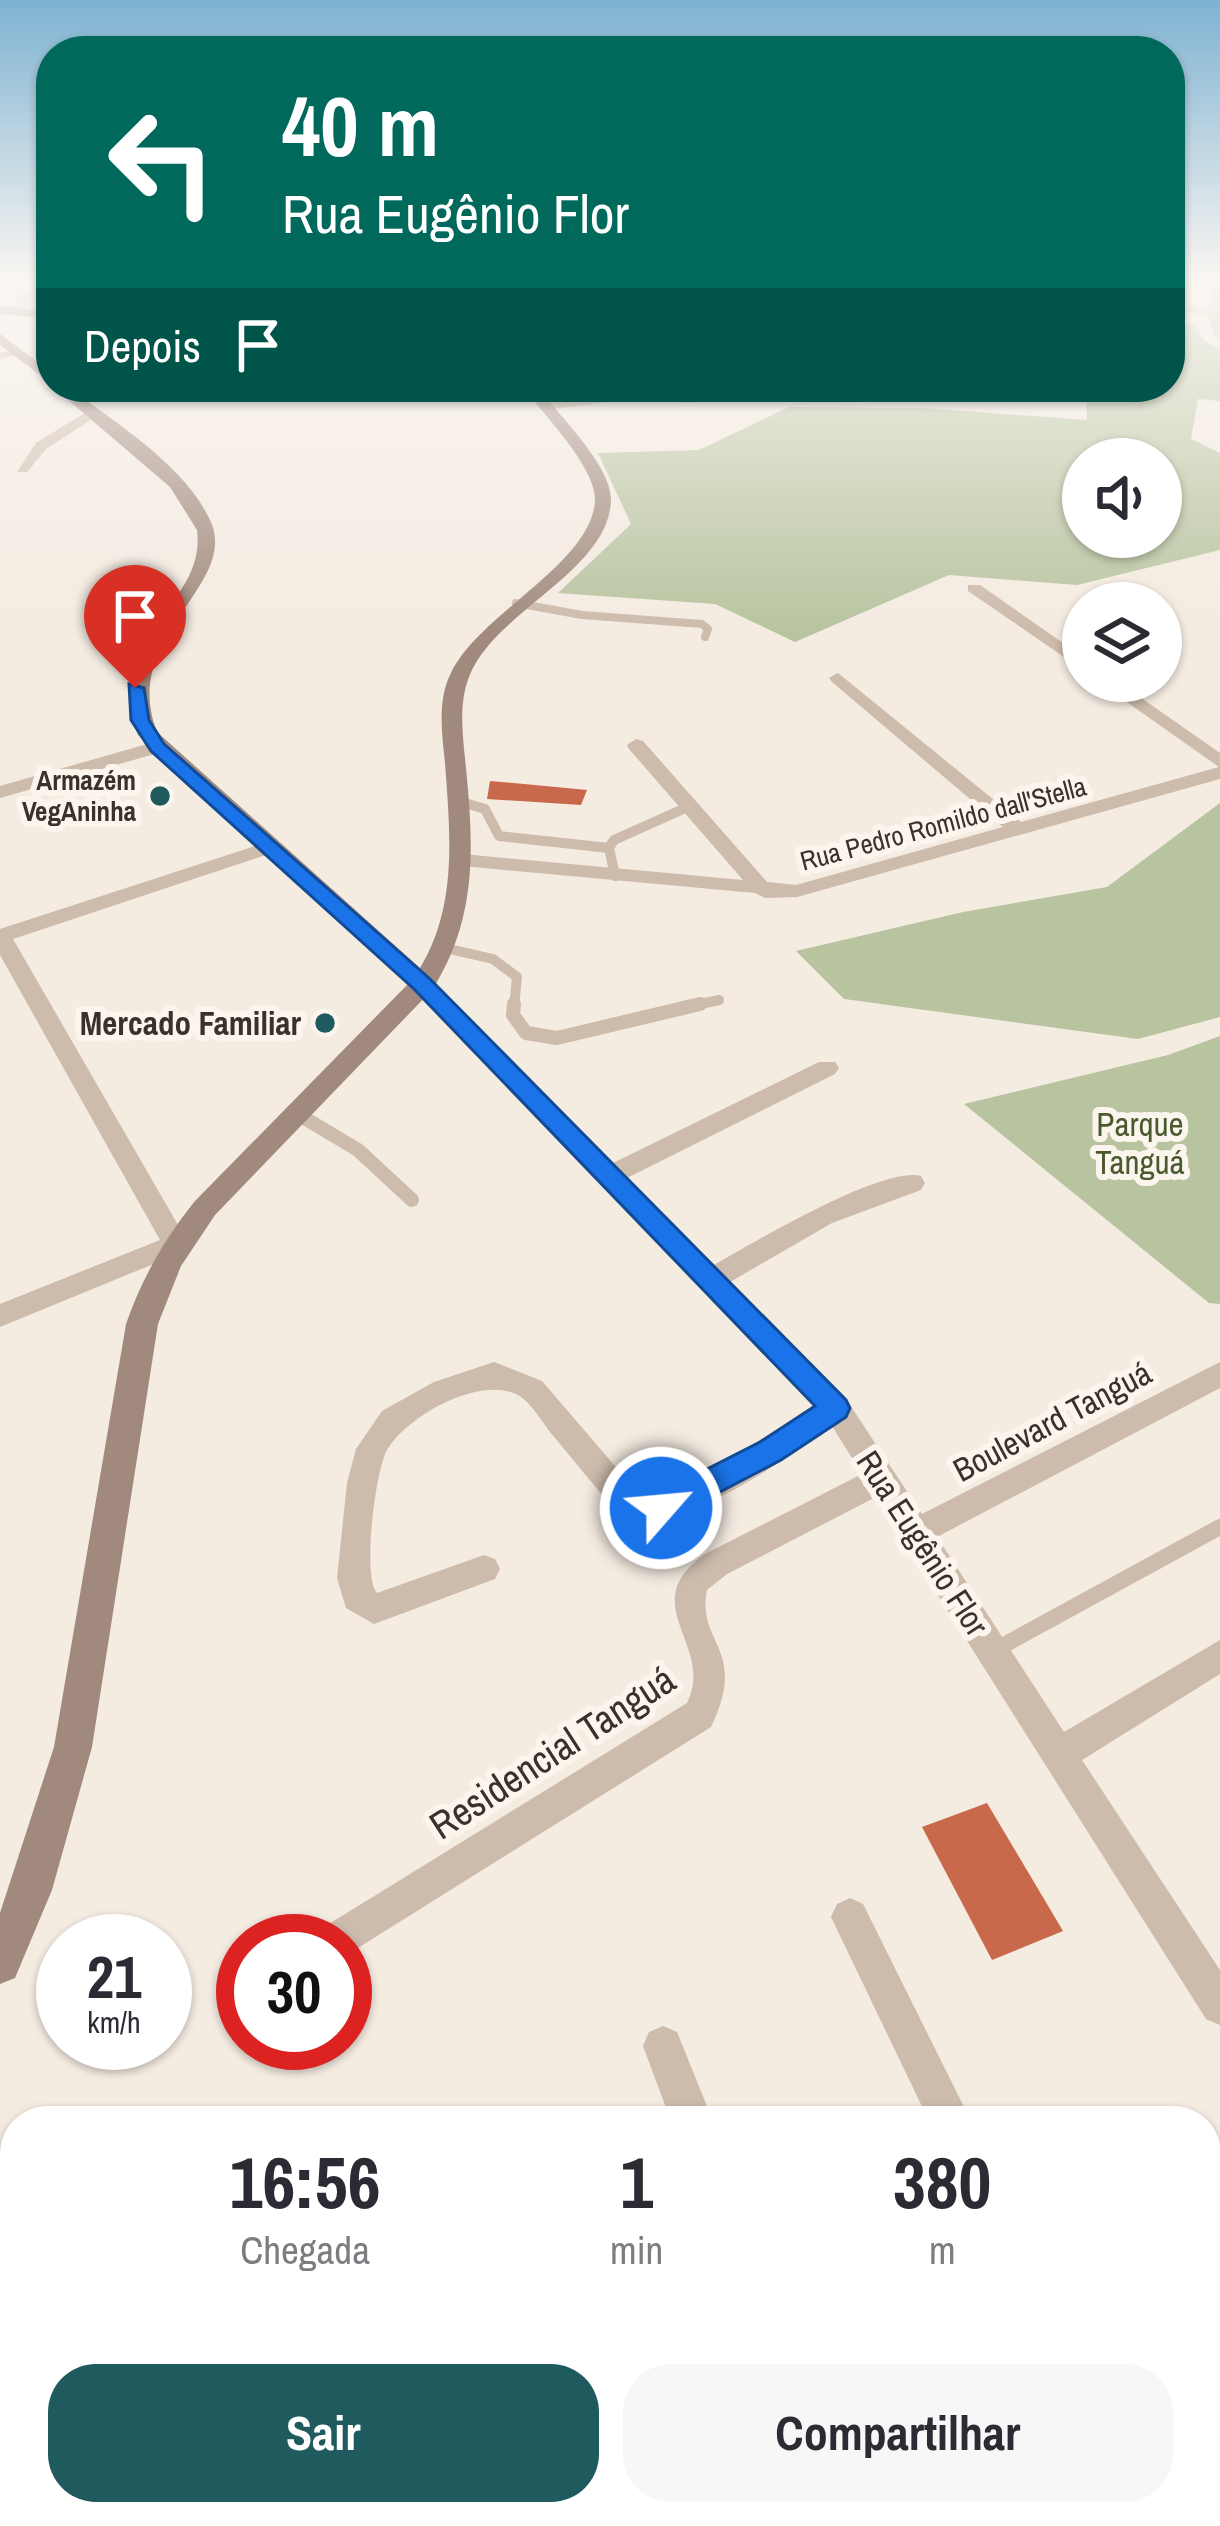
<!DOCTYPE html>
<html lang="pt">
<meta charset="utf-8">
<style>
body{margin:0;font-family:"Archivo Narrow",sans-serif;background:#f7f7f7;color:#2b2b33;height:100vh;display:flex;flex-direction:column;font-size:45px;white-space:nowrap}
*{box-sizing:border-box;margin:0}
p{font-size:39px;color:#7c7c81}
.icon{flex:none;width:66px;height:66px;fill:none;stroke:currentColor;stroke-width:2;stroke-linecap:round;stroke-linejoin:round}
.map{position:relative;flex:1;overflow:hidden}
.sheet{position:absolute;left:0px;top:2106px;width:1221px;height:420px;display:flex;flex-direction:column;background:#fff;border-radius:48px 48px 0 0;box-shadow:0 3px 9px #0004}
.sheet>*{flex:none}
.top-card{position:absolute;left:36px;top:36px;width:1149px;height:366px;border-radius:48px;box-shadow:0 3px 9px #0004;background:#00695c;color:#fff;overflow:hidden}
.fabs{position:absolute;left:1062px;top:438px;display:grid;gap:24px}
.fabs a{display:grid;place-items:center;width:120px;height:120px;border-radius:50%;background:#fff;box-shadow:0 3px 9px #0004;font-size:60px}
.speed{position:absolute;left:36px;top:1914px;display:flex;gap:24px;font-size:60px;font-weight:700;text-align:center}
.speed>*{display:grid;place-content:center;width:156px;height:156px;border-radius:50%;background:#fff;box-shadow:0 3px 9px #0004;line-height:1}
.speed small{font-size:30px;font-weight:400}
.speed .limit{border:18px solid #d22;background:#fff;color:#111}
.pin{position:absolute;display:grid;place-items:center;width:102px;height:102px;color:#fff;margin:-123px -51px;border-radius:50% 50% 50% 0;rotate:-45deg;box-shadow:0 0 12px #0007}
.pin .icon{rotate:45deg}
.me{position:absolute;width:132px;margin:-66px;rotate:63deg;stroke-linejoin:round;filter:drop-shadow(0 0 9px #0008)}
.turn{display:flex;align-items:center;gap:42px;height:252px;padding:0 48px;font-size:54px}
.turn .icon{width:156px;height:156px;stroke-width:2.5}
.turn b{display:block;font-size:84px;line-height:102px}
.then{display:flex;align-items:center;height:114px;padding:0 48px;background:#0003;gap:24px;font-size:45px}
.eta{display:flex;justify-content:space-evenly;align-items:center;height:204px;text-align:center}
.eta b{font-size:72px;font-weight:800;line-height:84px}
.button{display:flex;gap:24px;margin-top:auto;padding:24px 48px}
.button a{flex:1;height:138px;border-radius:48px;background:#1f5a5e;color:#fff;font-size:48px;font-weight:800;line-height:138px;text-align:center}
.button a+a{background:#f7f7f7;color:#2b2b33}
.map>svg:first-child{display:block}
.green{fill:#b8c4a0;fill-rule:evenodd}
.building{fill:#c8694b}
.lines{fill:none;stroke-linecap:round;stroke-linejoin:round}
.lane-far4{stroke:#cdbbac;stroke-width:6}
.lane-far3{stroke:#cdbbac;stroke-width:8}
.lane-far2{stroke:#cdbbac;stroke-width:10}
.lane-far1{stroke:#cdbbac;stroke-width:14}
.lane{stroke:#cdbbac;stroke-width:16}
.street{fill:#cdbbac;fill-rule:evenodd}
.secondary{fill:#a18a7d;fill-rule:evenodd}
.route{fill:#1a73e8;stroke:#114b97;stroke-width:3}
.poi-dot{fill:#1f5a5e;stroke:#fbf5ee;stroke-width:4.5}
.labels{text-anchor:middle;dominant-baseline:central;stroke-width:12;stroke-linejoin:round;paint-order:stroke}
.far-poi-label{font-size:27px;font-weight:bold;fill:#3b302b;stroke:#fbf5ee;text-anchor:end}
.far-street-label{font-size:27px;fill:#3b302b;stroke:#fbf5ee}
.poi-label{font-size:33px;font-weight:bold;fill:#3b302b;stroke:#fbf5ee;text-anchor:end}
.park-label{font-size:33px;fill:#4a5a2e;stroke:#fbf5ee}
.street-label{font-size:33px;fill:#3b302b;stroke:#fbf5ee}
.near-street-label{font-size:39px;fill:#3b302b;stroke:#fbf5ee}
</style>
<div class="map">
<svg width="1220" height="2526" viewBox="0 0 1220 2526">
<rect width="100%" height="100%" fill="#f4ebe1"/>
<g class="green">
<path d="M1170,322L1196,324L1203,339L1220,350V401L1198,399L1191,439L1220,453V550L1077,585L949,575L795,642L715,604L558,593L631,524L598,453L699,450L789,407L922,408L1087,420L1086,387H1170ZM1083,459H1161V537H1083Z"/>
<polygon points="1220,803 1220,1017 1138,1039 844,999 796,951 963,912 1107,887"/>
<polygon points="1220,1036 1220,1304 1209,1303 964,1104 1168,1055"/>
</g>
<g class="building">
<polygon points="490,781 524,784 587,790 581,805 487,799"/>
<polygon points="987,1803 1063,1931 992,1960 922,1827"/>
</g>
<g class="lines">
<g class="lane-far4">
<polyline points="1170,305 1213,314"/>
<polyline points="0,356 17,352"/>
</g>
<polyline class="lane-far3" points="516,603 582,615 702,624 708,629 705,637"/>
<g class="lane-far2">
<polyline points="458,801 485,809 499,836 609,848"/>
<polyline points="615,876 609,848 614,840 690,806"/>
<polyline points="445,948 493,959 517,977 514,1007"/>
<polyline points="687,1007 719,1000"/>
</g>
<g class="lane-far1">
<polyline points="514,1004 513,1015 526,1033 557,1038 700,1004"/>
<polyline points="296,1113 358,1150 412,1200"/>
</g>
<polyline class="lane" points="993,1651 1220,1527"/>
<g class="street">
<polygon points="8,279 31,295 28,306 14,316 8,313 19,296 3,282"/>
<polygon points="1220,279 1220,339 1214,335 1207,314 1215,282"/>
<path d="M723,387H745L689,403L641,398L544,410L537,406C583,382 670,400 723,387Z"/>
<polygon points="973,387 1029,387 1031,391 1008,397"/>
<polygon points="88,411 100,414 46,449 27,472 17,472 36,443"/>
<polygon points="968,585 980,585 1083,657 1083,670 968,591"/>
<polygon points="838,673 1021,822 1219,767 1097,681 1117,681 1220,753 1220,779 797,897 765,898 755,893 462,866 452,860 462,854 743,880 629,749 627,745 636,739 643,741 767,882 796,885 1003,827 832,682 829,678"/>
<polygon points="158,741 165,743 165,751 0,798 0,786"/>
<polygon points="271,841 281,847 278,851 13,939 189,1244 185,1251 0,1327 0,1304 160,1240 0,955 0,929"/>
<path d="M423,977L431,979L613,1163L819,1062H835L839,1068L835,1074L627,1178L714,1265C751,1244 883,1165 921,1176L925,1183L921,1190L832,1223L730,1282L846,1399L922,1514L1220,1362V1388L937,1537L1064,1732L1220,1640V1674L1082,1760L1220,1970V2025L1206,2019L876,1497L727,1574L707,1590C696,1644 749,1648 711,1727L350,1953L345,1956V1941H318L324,1927L687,1703C716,1644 633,1605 705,1554L862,1474L832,1426C786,1458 678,1538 621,1517C597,1489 574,1461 550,1432C542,1421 532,1405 521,1397C484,1372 406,1416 387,1450C375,1471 362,1578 377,1593L484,1555L495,1559L500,1569L495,1579L374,1624L346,1608L337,1578L347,1483L356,1449L382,1411L434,1382L494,1362L542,1381L639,1494L700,1476L816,1406L415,989V979Z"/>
<polygon points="850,1898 863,1904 971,2121 929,2121 831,1917 837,1904"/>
<polygon points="663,2026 677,2032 713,2121 671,2121 643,2046 649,2032"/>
<polygon points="1220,2478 1220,2526 1182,2526 1188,2511 1206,2511 1206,2484"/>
<polygon points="819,2511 867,2511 873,2526 825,2526"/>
<polygon points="1118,2511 1167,2511 1173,2526 1125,2526"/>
</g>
<g class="secondary">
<polygon points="0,306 51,311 51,319 0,314"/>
<polygon points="0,334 51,372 51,383 0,345"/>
<path d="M53,387H69C116,424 184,464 210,520C241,585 119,635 157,732L420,968C458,905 450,833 445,763C442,734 437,700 451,673C479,614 591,564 595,501C597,468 543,414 523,387H537C558,414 613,467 611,501C608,572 493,612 469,677C458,705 463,738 466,768C474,849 477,919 432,990L215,1215L181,1266L158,1324L92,1747L52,1890L15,1978L0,1984V1913L54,1747L126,1324C142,1278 165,1238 195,1201L408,984L138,735C99,632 207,608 197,530L170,487Z"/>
</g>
</g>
<linearGradient id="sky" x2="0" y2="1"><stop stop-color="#7eb2d2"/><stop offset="0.44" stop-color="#faf6f2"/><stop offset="1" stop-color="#faf6f2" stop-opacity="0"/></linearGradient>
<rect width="1220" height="632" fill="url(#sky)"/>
<polygon class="route" points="129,684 144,688 149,720 164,744 430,979 846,1400 850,1408 846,1417 781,1460 672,1517 661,1521 650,1517 645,1508 650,1498 760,1442 815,1406 414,989 151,751 131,720"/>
<g class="poi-dot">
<circle cx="160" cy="796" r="12"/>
<circle cx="325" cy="1023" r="12"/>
</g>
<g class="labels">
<g class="far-poi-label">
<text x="136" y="780">Armazém<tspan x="136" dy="31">VegAninha</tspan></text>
</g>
<g class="far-street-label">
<text transform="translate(943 823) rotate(-15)">Rua Pedro Romildo dall'Stella</text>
</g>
<g class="poi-label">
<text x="301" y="1023">Mercado Familiar</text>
</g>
<g class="park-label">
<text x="1140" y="1124">Parque<tspan x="1140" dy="38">Tanguá</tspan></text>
</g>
<g class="street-label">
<text transform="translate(1052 1421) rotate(-28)">Boulevard Tanguá</text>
<text transform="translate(923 1543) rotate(57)">Rua Eugênio Flor</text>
</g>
<g class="near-street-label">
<text transform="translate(552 1752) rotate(-33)">Residencial Tanguá</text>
</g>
</g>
</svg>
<div class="fabs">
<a><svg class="icon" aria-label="sound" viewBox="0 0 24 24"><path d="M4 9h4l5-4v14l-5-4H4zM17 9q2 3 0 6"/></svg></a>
<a><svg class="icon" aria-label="layers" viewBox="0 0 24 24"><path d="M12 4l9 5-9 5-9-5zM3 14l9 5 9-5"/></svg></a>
</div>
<div class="speed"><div>21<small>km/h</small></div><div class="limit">30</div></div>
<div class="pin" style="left:135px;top:688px;background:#d93025"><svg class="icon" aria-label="arrive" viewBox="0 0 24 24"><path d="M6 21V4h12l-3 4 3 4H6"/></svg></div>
<svg class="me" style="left:661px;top:1508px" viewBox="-20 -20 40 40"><circle r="17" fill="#1a73e8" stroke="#fff" stroke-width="3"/><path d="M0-11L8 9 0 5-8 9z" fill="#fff"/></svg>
<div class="top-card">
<div class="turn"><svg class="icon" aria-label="left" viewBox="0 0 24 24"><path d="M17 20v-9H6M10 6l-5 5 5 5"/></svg><div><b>40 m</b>Rua Eugênio Flor</div></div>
<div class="then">Depois<svg class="icon" aria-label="arrive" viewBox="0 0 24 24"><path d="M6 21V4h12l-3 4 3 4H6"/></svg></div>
</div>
<section class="sheet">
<div class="eta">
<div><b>16:56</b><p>Chegada</p></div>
<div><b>1</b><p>min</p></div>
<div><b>380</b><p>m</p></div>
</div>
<div class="button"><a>Sair</a><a>Compartilhar</a></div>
</section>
</div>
